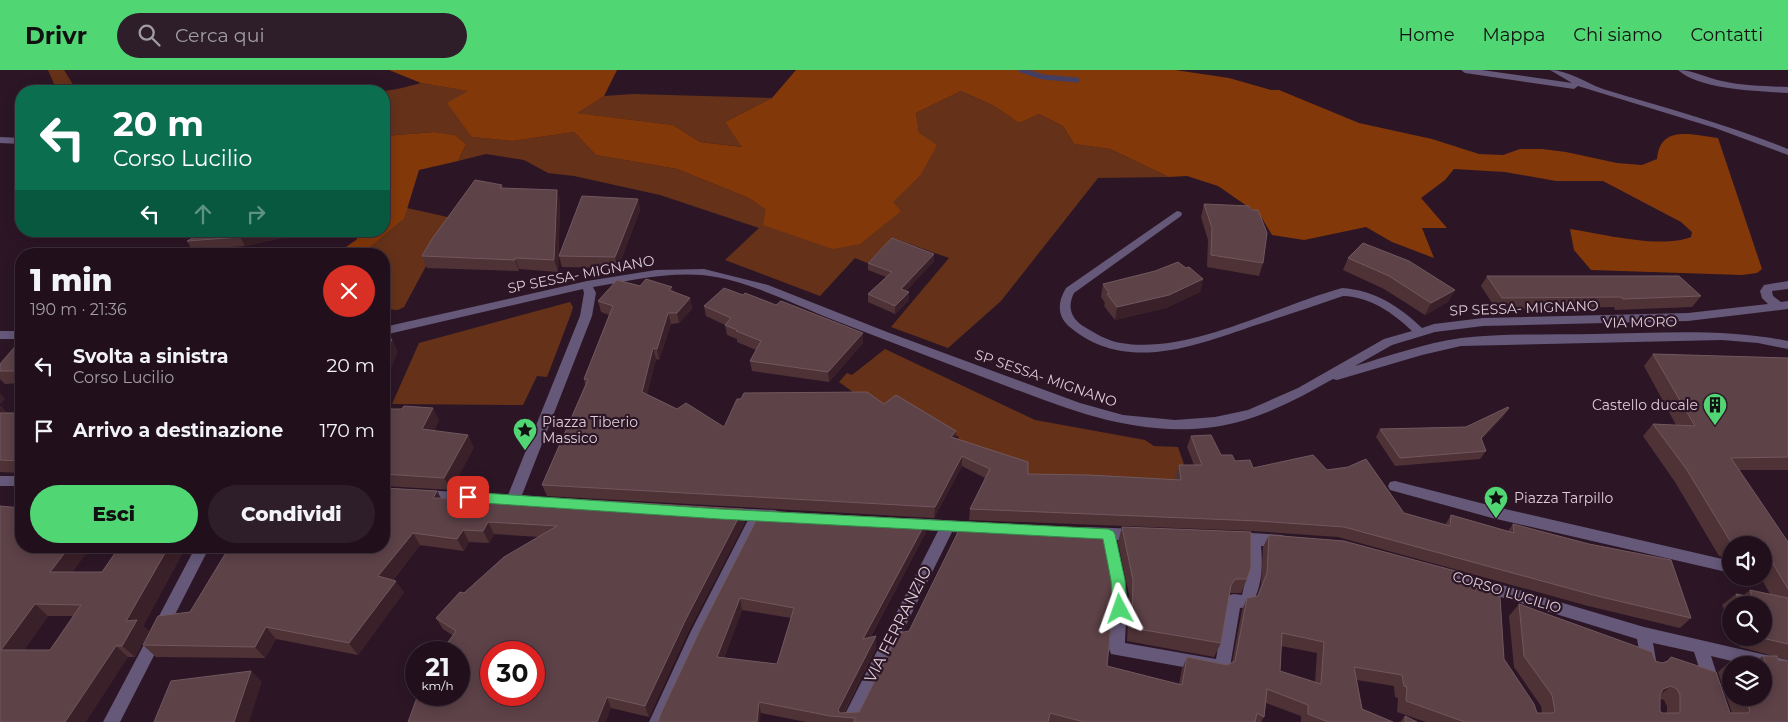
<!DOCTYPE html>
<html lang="it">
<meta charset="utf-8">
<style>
body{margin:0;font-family:Montserrat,sans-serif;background:#2d1e29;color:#f1f3f6;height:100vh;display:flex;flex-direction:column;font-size:19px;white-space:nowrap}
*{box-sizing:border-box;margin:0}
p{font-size:16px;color:#a29da3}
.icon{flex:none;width:28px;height:28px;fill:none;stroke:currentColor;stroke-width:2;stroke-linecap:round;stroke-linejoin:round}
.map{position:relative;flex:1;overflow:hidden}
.side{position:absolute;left:15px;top:178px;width:375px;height:305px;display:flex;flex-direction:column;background:#21101c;border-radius:20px;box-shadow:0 2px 12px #0003,0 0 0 1px #3e303b}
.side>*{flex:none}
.top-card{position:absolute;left:15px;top:15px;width:375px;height:152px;border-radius:20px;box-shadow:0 2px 12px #0003,0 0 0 1px #3e303b;background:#0b6e4f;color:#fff;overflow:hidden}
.tools{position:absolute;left:1722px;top:466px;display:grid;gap:10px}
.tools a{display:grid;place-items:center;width:50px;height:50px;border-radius:50%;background:#21101c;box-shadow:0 2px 12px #0003,0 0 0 1px #3e303b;font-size:25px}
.speed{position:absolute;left:405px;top:571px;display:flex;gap:10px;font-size:25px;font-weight:700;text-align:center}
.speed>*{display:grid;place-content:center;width:65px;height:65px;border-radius:50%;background:#21101c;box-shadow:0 2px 12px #0003,0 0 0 1px #3e303b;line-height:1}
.speed small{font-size:12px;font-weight:400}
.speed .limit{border:8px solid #d22;background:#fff;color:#111}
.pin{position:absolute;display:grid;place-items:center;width:42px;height:42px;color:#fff;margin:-21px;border-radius:10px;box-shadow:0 2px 8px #0006}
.me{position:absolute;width:55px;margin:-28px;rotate:356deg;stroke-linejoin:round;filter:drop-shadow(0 0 4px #0008)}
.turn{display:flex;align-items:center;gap:18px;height:105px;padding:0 15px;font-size:22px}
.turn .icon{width:65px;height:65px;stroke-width:2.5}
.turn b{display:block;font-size:35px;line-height:42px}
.lanes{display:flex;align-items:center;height:48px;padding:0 15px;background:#0003;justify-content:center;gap:25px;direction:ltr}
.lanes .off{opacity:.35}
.round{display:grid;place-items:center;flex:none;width:52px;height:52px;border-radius:26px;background:#2d1e29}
.headline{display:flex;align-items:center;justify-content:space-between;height:85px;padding:0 15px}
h1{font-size:30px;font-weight:800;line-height:38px}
.action{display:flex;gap:10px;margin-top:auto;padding:10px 15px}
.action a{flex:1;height:58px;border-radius:30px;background:#51d674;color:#111;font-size:20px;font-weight:800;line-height:58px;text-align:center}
.action a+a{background:#2d1e29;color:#f1f3f6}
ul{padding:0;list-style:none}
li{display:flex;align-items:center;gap:15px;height:65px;padding:0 15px}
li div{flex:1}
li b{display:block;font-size:19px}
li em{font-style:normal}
header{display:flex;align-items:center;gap:30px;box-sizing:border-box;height:70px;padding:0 25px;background:#51d674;color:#111}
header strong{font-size:24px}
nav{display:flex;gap:28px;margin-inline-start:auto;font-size:18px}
.search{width:350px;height:45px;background:#2d1e29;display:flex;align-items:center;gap:12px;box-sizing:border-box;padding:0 18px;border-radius:28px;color:#a29da3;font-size:19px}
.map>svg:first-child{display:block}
.green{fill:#653219}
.forest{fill:#83380a}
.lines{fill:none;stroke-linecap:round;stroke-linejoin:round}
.stream{stroke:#443e61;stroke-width:5}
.minor{fill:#655878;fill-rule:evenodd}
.wall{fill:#4e3236;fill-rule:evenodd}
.shaded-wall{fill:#3a2028}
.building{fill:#5d4248;stroke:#71585e;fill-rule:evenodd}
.route{fill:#51d674;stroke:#358b4b}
.labels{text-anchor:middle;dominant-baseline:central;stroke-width:4.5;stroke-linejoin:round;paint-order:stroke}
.street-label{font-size:14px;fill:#ddcdd8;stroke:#2c1626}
.poi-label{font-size:14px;fill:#ddcdd8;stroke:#2c1626;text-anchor:start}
.near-street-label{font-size:16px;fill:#ddcdd8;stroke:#2c1626}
</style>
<header>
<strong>Drivr</strong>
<div class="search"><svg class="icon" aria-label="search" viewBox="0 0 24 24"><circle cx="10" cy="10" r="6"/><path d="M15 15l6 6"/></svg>Cerca qui</div>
<nav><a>Home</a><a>Mappa</a><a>Chi siamo</a><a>Contatti</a></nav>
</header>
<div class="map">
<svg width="1788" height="652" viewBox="0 0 1788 652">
<rect width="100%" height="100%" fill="#2c1626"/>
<g class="green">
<polygon points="48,0 64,0 77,21 57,21"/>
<path d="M421,13L469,21L472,67L513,71L574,62L596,85L677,99L749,128L766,140L901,141L892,132L920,106L919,63L916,43L961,21L994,36L1019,53L1039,44L1063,56L1074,74L1110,79L1169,107L1098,108L1001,231L948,278L891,257L949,188L893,168L867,193L855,188L820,226L725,190L759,158L660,125L574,106L548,103L524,90L486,84L458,91L466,74L455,65L434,62L384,66V21H335C356,15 355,20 374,21C390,22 405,17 421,13Z"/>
<polygon points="633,24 772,28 725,52 743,77 700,72 673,55 576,43 604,26"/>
<polygon points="407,138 452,148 404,237 398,240 384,239 384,184 362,184 404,149"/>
<polygon points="570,232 573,237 571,244 547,307 537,306 523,335 392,334 419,273"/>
<polygon points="885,279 1035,350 1145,370 1154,376 1178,377 1188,406 1178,421 1042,415 948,381 959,367 945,360 885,345 839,312 847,303 852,305"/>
</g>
<g class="forest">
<path d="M389,0H617L604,26L577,43L673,55L700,72L742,77L725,52L772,28L796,0H1175L1229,8L1271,20H1279L1359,53L1432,69L1479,84L1503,85L1520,79H1542L1566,82L1617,93L1642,95L1657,89C1660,54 1693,65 1718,68L1762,199L1757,203L1742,205L1591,200L1574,180L1570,159C1603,164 1660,179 1691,167L1692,162L1681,152L1603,111H1556L1505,102L1454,99L1445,110L1421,128L1447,158H1422L1434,188L1392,172L1366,157L1304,170L1272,165L1260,145L1218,116L1187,106L1169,107L1110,79L1074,74L1063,56L1039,44L1019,53L994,36L961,21L916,43L919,63L937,75L920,106L893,132L901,141L860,174L833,179L763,155L766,140L749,128L677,99L596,85L574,62L513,71L472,67L447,33L468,21L421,13Z"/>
<polygon points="434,62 455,65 466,74 458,91 419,100 404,149 362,184 336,184 356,170 363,161 384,161 384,66"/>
</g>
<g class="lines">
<polyline class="stream" points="1021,0 1043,7 1077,10"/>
<g class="minor">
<path d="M1461,0H1482L1572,13L1550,0C1568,0 1586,13 1603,19C1665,38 1727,54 1788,79V85L1715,58L1578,16L1574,19L1465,3Z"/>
<path d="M1678,0C1693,0 1707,8 1722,11C1744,16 1766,16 1788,17V23C1759,21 1700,20 1678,0Z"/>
<polygon points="0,67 21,68 21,74 0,73"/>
<path d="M1177,141L1181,142L1182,144L1181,146L1074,223C1067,237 1071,248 1083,256C1095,263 1107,271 1121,273C1189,285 1276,236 1342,218C1374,220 1399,236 1422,258L1434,254L1483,248L1688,243L1768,234L1762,228L1760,221L1764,215L1788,211V219L1772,221L1773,226L1781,232L1788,231V239L1688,251L1483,256L1435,262L1392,275L1355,296C1389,286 1425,273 1461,268C1504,263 1551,265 1594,264C1659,263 1724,258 1788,271V279L1758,273L1722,270L1461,276L1422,285L1337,310L1333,309C1296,330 1257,351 1214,357C1131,368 1063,337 988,309C935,289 883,269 831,249C792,233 744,209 702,205C665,202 629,211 593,217L596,223L592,246L522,425L548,428L550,432L548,436L543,437L423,430L418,429L416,425L418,421L423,420L508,425L580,246L584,223L583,219L384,265V257L587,211L656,200L704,199L768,215L887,262L1080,333L1123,345L1175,350L1215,347L1248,340L1298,318L1384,269L1412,261C1392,242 1370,227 1343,226C1314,236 1285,246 1256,255C1197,275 1127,304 1071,258C1057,247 1057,233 1066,218Z"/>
<rect x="0" y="261" width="21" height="8"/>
<rect x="0" y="406" width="21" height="10"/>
<polygon points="1395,411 1492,436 1731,491 1731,503 1492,448 1390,420 1388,416 1390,412"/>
<polygon points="728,438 775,440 780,442 782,446 780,450 762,451 702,569 665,652 649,652 691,561 748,450 723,448 721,444 723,440"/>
<polygon points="910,448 977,452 982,454 984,458 982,462 977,464 952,462 858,652 841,652 938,461 905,458 903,454 905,450"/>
<path d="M1087,457L1137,459L1142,461L1144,465L1142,469L1137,471L1116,470L1127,525L1125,573L1216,589L1226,530L1229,525L1234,524L1242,525L1247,502L1246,475L1230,472L1228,468L1230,464L1235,462L1282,465L1287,467L1289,471L1287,475L1282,477L1261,476C1263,498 1262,516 1251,537L1240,538L1230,597L1228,602L1222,604L1111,584L1109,579L1113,525L1102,469L1082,467L1080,463L1082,459Z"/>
<polygon points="196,476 210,476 120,652 103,652"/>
<polygon points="1441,497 1644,557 1788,590 1788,604 1764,599 1764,595 1748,595 1711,586 1720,614 1718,619 1712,621 1706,619 1694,582 1653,573 1657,596 1655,601 1649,603 1643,601 1637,569 1436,507 1434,503 1436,499"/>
</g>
</g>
<g class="wall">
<polygon points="502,115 503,119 560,131 558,202 519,199 519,201 427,198 422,186"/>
<polygon points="638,129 640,140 618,198 562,197 559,186"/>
<polygon points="1204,134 1251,140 1263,193 1259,206 1207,197 1208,170 1201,147"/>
<polygon points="206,161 287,167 245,176 192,180 187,171"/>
<polygon points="934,184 934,191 906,221 909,222 909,230 895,244 868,232 868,224 886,207 868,200 868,193"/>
<polygon points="1348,188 1455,220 1448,232 1425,245 1384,219 1343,200"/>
<polygon points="1186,198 1203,209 1200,222 1166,238 1115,250 1104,236 1105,233 1101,227 1103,214"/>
<polygon points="1487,206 1701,226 1692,237 1615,240 1614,237 1496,239 1481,216"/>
<polygon points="640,216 674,222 690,228 692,239 679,253 671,254 659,290 656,289 647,324 677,339 724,357 884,334 956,361 955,369 1028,404 1176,410 1175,406 1179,395 1194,395 1187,377 1191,366 1221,385 1253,398 1327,400 1404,443 1445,455 1451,445 1508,461 1513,454 1691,548 1680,558 1588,536 1338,467 1253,461 969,450 970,439 985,408 962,396 934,448 547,426 542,415 585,315 584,309 609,245 601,242 598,231"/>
<polygon points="704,236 863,273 829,312 752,301 750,291 756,280 737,272 737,269 727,265 725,255 706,246"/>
<polygon points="21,272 21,313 5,314 0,309 0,301"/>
<path d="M1653,284L1788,288V400H1739L1788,472V590L1777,587L1788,652H1426L1397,642L1398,628L1395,627L1394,616L1357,610L1362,639L1393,652H1301V646L1266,633L1264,647L1261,652H806L761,643L658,652L761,441L926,462L870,568L876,566V578L844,643L859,642L1107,596L1179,614L1182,599L1187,587L1227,595L1232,593L1242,540L1247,528L1257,526L1261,515L1263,477L1269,465L1456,511L1537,643H1542L1541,636L1514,597L1509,546L1519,534L1655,591L1662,593H1665L1671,587L1730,643H1732L1718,602L1732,590L1753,593L1763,586H1773L1740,577L1736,568H1764V535H1731V556L1722,535L1736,524L1744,525L1750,520L1770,524L1761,508H1764V475H1731V489L1719,486L1675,412L1643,366L1653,354L1676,355L1644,296ZM742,540L791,548L777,594L724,588ZM1281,576L1317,583L1315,612L1280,601ZM1731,595H1764V628H1731ZM1660,629L1664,630L1667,636V643H1662L1660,641Z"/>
<polygon points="0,336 7,343 21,343 21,403 0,402"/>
<polygon points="1509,338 1503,347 1481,370 1486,381 1480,389 1395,396 1376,367 1380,359 1466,357"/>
<polygon points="384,339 439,350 434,361 474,377 451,420 384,416"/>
<polygon points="437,421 441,428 745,452 689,560 649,647 611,638 452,565 443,559 436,548 464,523 539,467 494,464 489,473 469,472 464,481 420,475 393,510 404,522 358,585 276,569 265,588 156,587 143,575 190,542 225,484 208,483 202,476 384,476"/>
<polygon points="1122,457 1247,509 1241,523 1229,523 1221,573 1214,587 1127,571 1129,525 1118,472"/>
<path d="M21,476H96L87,482L72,502H102L120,476H195L190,483L183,482L143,556L149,561L135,587H128L0,652ZM48,546H73L50,580H24Z"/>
<polygon points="1405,646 1417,652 1400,652"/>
</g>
<g class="shaded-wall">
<polygon points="557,120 560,131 558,202 554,190"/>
<polygon points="638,129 640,140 618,198 615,187"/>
<polygon points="269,161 284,161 287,167 245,176 240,167"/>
<polygon points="934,184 934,191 901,227 901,219"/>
<polygon points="515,188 519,199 519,201 515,190"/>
<polygon points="1203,209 1200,222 1166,238 1115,250 1117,237"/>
<polygon points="672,217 675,227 669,220"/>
<polygon points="1455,220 1448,232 1425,245 1431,233"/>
<polygon points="909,222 909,230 895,244 895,236"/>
<polygon points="690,228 692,239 679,253 677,243"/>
<polygon points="668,243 671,254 659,290 657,279"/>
<polygon points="863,263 863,273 829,312 828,302"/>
<polygon points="392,269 398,282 384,314 384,286"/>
<polygon points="653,278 656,289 645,332 642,322"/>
<polygon points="0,323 5,329 0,334"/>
<polygon points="1,336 13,349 0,348 0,337"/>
<polygon points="433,338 439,350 429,372 422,359"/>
<polygon points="1509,338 1503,347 1475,376 1481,368"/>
<polygon points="956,361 955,372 951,367"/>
<polygon points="468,365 474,377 451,420 444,408"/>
<polygon points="962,386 962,396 934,448 935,437"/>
<polygon points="437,421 443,433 433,428"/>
<polygon points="743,439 745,452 689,560 649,647 645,636 686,549"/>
<polygon points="927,450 926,462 863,580 863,569"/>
<polygon points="488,452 494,464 489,473 483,461"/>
<polygon points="463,460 469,472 464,481 457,469"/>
<polygon points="413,463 420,475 386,518 378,506"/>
<polygon points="70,476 96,476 87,482 64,514 50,502"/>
<polygon points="169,476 177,476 183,482 143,556 149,561 135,587 122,576 126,551"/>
<polygon points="185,476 195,476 190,483"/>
<polygon points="396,511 404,522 358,585 349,573"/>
<polygon points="740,528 742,540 720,599 717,587"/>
<polygon points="35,534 48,546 16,591 1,580"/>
<polygon points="266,557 276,569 265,588 255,577"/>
<polygon points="876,566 876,578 841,647 838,640"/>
<polygon points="116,576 128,587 86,652 65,652"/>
<polygon points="251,601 262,612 249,652 234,652"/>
<polygon points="1671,616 1658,627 1663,619"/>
<polygon points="607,627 611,638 606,652 597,652"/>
<polygon points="759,632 761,643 760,652 757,652"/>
</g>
<g class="building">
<polygon points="475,110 502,115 500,118 557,120 554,190 515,188 515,190 422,186 432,169"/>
<polygon points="582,126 638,129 615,187 559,186"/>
<polygon points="1204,134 1249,136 1251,140 1258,140 1267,163 1263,193 1211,185 1212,158"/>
<polygon points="206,161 269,161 240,167 187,171"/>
<polygon points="892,168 934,184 901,219 909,222 895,236 868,224 892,202 868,193"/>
<polygon points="1363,173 1409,191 1455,220 1431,233 1389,206 1348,188"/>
<polygon points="1178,192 1186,198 1189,197 1203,209 1169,225 1117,237 1107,224 1109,223 1103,214 1155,201"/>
<polygon points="1487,206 1679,206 1701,226 1623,229 1621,227 1502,228"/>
<polygon points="646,209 672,217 669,220 690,228 677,243 668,243 657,279 653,278 642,322 677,339 686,333 724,357 737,329 741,329 744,323 867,322 884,334 896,325 956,361 951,367 1028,392 1028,404 1088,405 1181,410 1179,395 1202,395 1191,366 1211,365 1221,385 1232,385 1235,391 1250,390 1253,398 1313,385 1327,400 1348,397 1366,389 1404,443 1450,456 1451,445 1514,463 1513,454 1589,474 1671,490 1691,548 1597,526 1344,457 1258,451 970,439 990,399 962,386 935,437 542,415 588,310 584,309 613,236 598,231 617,210 640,216"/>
<polygon points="724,218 743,225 745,223 776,235 781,231 863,263 828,302 750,291 761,271 736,261 737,260 725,255 731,248 704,236"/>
<polygon points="392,269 384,286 384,270"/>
<polygon points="19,272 21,272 21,301 0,301 0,294"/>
<polygon points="1653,284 1788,288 1788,387 1731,388 1788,472 1788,519 1766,482 1764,481 1764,475 1732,474 1687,400 1653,354 1695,356"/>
<polygon points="404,336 433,338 422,359 468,365 444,408 384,404 384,339 402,339"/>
<polygon points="1508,337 1509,338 1481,368 1486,381 1400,388 1380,359 1466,357"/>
<polygon points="0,343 21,343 21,391 0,390"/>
<path d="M384,418L437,421L433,428L534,431L536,427L743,439L686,549L645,636L607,627L597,652H408L418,625H459V582H441L456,561L436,548L460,522L464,523L504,487L557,456L488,452L483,461L463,460L457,469L413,463L378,506L396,511L349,573L266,557L255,577L143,575L158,546L190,542L230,476H384ZM491,582H534V625H491Z"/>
<path d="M0,436L21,438V476H70L50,502H102L120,476H169L126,551L137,550L122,576H116L65,652H0ZM35,534L81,535L50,580H1Z"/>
<path d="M761,441L927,450L863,569L876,566L838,640L840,643L859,642L899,563L909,561L963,452L1104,459L1115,513L1107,596L1182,615L1187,587L1227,595L1235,591L1247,528L1258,526L1267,503L1269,465L1344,471L1459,502L1456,511L1500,527L1504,589L1534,634L1537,643H1553L1555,641L1552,625L1524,586L1519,534L1652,582L1655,591L1662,593L1668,591L1671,587L1716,602L1730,643H1748L1750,641L1745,628H1764V595L1767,596L1763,586H1777L1778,590L1788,591V652H1465L1406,631L1407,617L1404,616L1402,605L1354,597L1362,639L1393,652H1328L1308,644V635L1267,619L1264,647L1257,643L1255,652H1084L1050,643L1048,652H854L855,648L830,646L759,632L757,652H658L661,643L701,558ZM740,528L794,538L777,594L717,587ZM1282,563L1324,572L1321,614L1280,601ZM1671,616L1677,619L1680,625V641L1679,643H1662L1660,641V625L1663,619Z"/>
<polygon points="1122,457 1251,462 1251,498 1247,509 1235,509 1231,515 1221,573 1132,558 1133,510"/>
<polygon points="1750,520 1788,528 1788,574 1762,568 1764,568 1764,535 1741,535 1736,524 1752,527"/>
<polygon points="1732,590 1763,595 1734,595"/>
<polygon points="251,601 234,652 154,652 171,611"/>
<polygon points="1405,646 1417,652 1405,652"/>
</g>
<polygon class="route" points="468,422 720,439 1108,459 1113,461 1115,464 1125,510 1127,539 1125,543 1120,545 1115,543 1113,539 1111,510 1103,469 720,449 468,432 464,430 462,427 464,423"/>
<defs>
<symbol id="building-pin" viewBox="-11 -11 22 30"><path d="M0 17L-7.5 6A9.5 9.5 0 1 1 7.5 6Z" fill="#51d674" stroke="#2c1626"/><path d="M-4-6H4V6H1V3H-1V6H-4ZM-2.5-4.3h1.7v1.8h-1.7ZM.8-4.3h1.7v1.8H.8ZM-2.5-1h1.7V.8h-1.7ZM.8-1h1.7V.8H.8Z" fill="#111"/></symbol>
<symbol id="sight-pin" viewBox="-11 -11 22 30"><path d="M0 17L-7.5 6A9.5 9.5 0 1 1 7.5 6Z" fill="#51d674" stroke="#2c1626"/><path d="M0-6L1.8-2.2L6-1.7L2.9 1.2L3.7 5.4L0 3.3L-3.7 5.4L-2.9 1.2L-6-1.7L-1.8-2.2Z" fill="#111"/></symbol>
</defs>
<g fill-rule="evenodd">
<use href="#building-pin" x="1701" y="321" width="28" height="38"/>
<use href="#sight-pin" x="511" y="346" width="28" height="38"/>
<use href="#sight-pin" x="1482" y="414" width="28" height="38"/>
</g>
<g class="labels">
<g class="street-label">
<text transform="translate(581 204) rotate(-11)">SP SESSA- MIGNANO</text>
<text transform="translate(1524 238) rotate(-2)">SP SESSA- MIGNANO</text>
<text transform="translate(1640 252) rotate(-1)">VIA MORO</text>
<text transform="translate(1046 308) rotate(19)">SP SESSA- MIGNANO</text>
<text transform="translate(1507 522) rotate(17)">CORSO LUCILIO</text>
</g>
<g class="poi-label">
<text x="1698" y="335" text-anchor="end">Castello ducale</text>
<text x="542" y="352">Piazza Tiberio<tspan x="542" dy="16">Massico</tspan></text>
<text x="1514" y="428">Piazza Tarpillo</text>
</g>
<g class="near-street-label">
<text transform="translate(898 554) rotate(-63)">VIA FERRANZIO</text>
</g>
</g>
</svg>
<div class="tools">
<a><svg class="icon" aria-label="sound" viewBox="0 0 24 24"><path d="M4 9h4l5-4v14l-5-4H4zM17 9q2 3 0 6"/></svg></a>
<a><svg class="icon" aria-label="search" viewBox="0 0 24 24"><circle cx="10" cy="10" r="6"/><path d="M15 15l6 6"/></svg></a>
<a><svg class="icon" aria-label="layers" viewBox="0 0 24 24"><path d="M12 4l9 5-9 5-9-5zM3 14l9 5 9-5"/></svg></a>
</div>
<div class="speed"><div>21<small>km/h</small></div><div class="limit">30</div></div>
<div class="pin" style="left:468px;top:427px;background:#d93025"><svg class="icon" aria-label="arrive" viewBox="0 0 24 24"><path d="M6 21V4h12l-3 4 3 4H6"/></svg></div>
<svg class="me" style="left:1120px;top:539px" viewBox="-20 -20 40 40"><path d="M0-17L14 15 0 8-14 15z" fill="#51d674" stroke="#fff" stroke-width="4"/></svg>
<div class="top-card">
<div class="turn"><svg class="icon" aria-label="left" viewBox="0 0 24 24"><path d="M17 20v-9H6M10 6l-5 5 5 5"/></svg><div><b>20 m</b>Corso Lucilio</div></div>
<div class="lanes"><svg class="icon" aria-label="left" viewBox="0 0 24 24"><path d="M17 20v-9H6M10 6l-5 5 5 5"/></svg><svg class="icon off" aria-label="ahead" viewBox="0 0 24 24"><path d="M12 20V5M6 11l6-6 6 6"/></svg><svg class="icon off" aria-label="right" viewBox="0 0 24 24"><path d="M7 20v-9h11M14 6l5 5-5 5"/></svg></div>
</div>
<section class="side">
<div class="headline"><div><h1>1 min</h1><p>190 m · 21:36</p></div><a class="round" style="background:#d93025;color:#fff"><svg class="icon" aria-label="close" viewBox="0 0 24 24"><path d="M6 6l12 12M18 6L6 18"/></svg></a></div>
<ul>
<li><svg class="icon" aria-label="left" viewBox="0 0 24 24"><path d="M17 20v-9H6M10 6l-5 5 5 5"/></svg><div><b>Svolta a sinistra</b><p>Corso Lucilio</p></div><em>20 m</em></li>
<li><svg class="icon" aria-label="arrive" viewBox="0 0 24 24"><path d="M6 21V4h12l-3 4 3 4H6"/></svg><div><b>Arrivo a destinazione</b></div><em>170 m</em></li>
</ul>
<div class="action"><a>Esci</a><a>Condividi</a></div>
</section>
</div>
